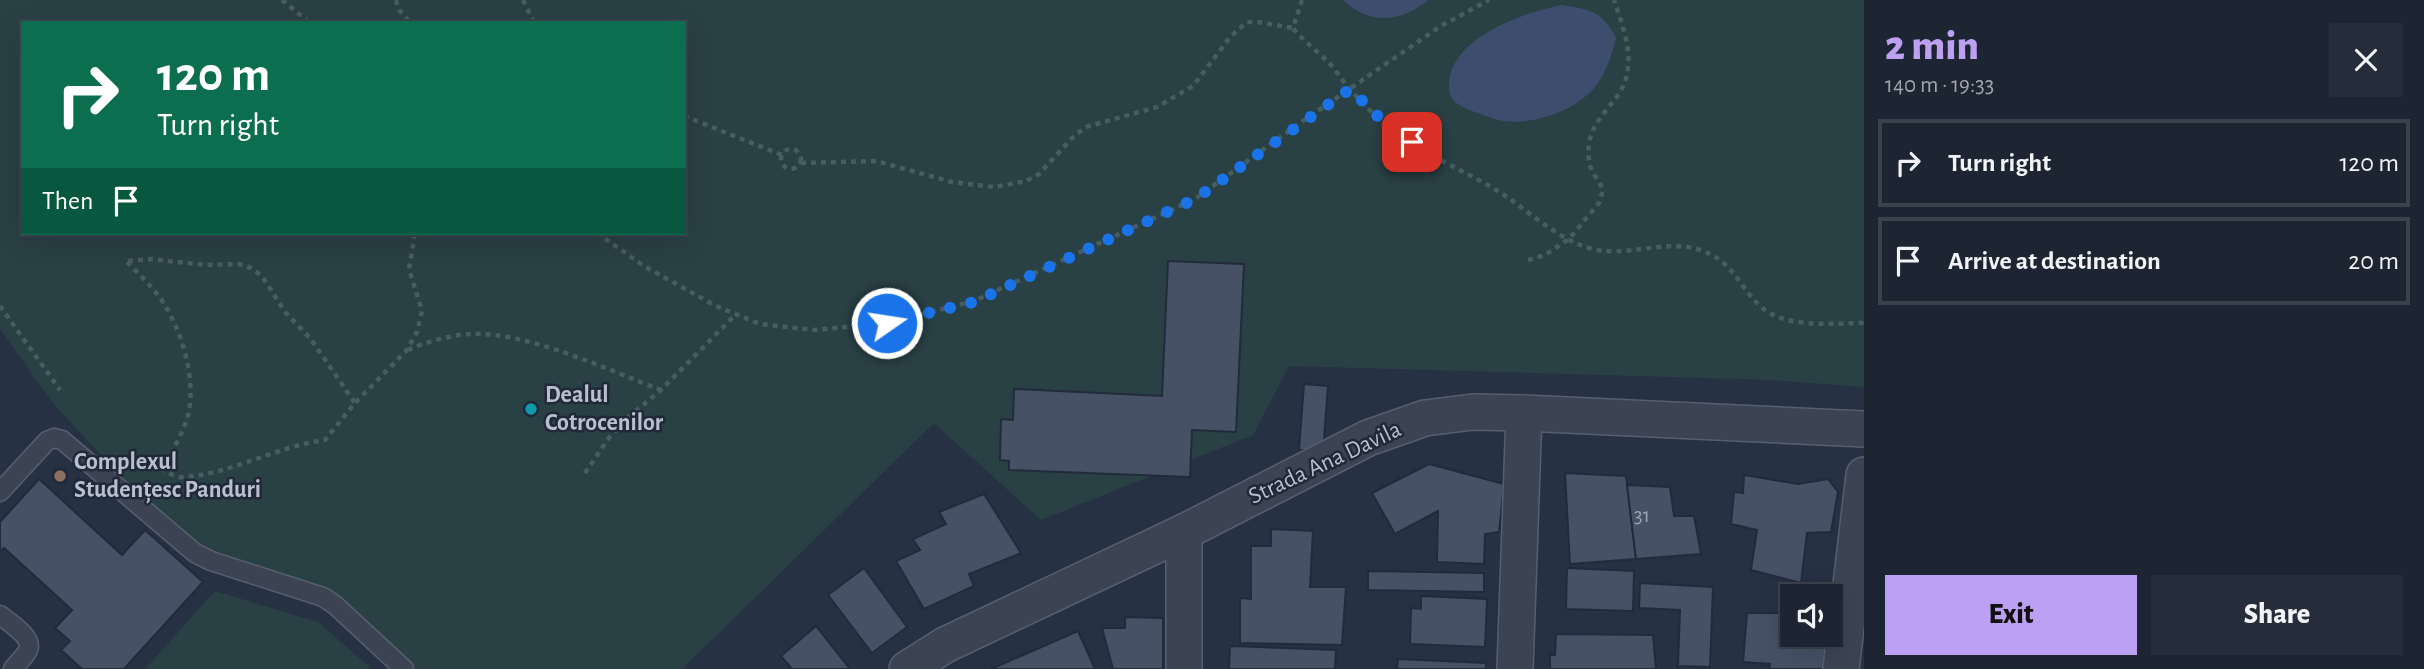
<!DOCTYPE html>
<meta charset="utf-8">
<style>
body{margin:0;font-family:"Alegreya Sans",sans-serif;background:#252d3b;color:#f1f3f6;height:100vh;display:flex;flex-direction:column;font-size:26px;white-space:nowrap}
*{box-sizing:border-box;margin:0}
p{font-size:23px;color:#a0a5ac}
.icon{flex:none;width:38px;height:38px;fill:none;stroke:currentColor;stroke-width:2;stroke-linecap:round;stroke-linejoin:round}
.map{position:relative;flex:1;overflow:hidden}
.drawer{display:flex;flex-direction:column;background:#1d2533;width:560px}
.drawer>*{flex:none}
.banner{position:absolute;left:21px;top:21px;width:665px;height:214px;border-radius:0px;box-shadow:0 7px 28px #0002,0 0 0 2px #3b424e;background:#0b6e4f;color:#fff;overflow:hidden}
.tools{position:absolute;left:1780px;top:584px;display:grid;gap:14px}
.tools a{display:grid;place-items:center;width:63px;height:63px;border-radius:0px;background:#1d2533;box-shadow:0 7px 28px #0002,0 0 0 2px #3b424e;font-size:35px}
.pin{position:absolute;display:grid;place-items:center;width:60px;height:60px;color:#fff;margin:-30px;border-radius:14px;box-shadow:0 4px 10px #0006}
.me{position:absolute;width:77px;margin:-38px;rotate:77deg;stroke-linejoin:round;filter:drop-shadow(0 0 5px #0008)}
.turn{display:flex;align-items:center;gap:24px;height:147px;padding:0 21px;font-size:32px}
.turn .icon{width:91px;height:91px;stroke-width:2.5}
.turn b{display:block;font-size:49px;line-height:60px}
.then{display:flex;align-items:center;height:66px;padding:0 21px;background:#0003;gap:14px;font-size:26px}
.round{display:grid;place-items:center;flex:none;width:74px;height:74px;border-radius:0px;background:#252d3b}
.summary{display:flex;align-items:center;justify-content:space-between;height:119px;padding:0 21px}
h1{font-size:42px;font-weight:800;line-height:52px;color:#bca0f2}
.primary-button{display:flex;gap:14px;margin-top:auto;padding:14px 21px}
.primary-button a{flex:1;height:80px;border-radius:0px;background:#bca0f2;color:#111;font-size:28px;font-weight:800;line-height:80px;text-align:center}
.primary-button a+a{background:#252d3b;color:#f1f3f6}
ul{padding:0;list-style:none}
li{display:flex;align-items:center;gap:21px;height:88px;margin:0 14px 10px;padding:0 7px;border:4px solid #3b424e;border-radius:0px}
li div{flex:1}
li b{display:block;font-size:26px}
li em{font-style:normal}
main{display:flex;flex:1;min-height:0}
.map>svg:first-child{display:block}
.green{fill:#294045;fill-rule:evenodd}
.water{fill:#3d4d6d}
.building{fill:#465166;stroke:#222b3b;stroke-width:2}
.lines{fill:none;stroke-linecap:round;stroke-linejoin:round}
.lane-casing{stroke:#575f6e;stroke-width:21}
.street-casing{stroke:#575f6e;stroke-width:38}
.path{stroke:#485d61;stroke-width:4.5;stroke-dasharray:5 5;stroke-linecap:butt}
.lane{stroke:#3c4454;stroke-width:18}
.street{stroke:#3c4454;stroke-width:35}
.route{stroke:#1a73e8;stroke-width:12;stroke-dasharray:0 21.6}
.culture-dot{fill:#0f9aa8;stroke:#202939;stroke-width:2.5}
.education-dot{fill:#8d6e63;stroke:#202939;stroke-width:2.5}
.labels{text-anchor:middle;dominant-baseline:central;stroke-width:5;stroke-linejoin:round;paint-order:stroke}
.number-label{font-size:21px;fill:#9ca4b3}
.poi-label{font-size:24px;font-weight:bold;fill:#b9bfcd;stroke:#202939;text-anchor:start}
.street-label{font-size:24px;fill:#b9bfcd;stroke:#202939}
</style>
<main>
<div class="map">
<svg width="1864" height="669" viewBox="0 0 1864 669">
<rect width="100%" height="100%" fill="#273144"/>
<g class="green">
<path d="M0,0H1864V387L1773,380L1289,366L1253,435L1041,520L934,423L682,669H413L346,602L188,550L52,402L0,329ZM23,23H684V233H23Z"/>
<polygon points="215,591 318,622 372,669 145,669"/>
</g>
<g class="water">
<path d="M1343,0H1428C1401,23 1369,25 1343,0Z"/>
<path d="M1562,5C1591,10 1601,10 1616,38C1612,55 1606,73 1595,87C1575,111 1534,125 1503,121C1496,120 1489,117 1483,115C1472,111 1462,108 1454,101C1448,94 1448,85 1450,76C1459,35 1525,12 1562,5Z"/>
</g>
<g class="building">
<polygon points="1168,261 1244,264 1236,432 1192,430 1190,477 1009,470 1009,461 1000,460 1001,419 1013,420 1014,389 1162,396"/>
<polygon points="1304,384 1328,386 1323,452 1299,450"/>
<polygon points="1429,464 1504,484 1499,532 1485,534 1484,564 1437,562 1438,511 1395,534 1372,493"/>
<polygon points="1565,473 1626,476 1636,559 1570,564"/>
<polygon points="1744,475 1798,484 1828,479 1838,492 1831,532 1807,533 1801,583 1751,570 1757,530 1731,524 1734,492 1743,493"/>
<polygon points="39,479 122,555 145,530 203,582 124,669 82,669 61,650 70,641 55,628 72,610 4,548 0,552 0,522"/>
<polygon points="1627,485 1670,487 1674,516 1694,516 1701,554 1636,559"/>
<polygon points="984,494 1021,553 969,574 974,586 924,609 896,561 920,550 913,539 946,524 939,512"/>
<polygon points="1271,529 1313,531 1310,587 1346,587 1342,645 1240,643 1240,598 1251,599 1251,546 1271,546"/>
<polygon points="864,568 907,627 872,653 828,595"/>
<polygon points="1567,568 1634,571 1633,611 1566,609"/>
<polygon points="1368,571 1484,573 1484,592 1368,590"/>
<polygon points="1640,583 1713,587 1710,667 1678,666 1680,610 1639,608"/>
<polygon points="1784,588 1820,593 1820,597 1792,597 1792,635 1830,635 1830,606 1837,607 1826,669 1769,669 1770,664 1743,662 1747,613 1780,613"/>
<polygon points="1421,596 1487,599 1485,647 1410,644 1411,608 1421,609"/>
<polygon points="1125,617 1163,618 1163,669 1113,669 1102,628 1125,628"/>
<polygon points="816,626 850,669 792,669 781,656"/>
<polygon points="1078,631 1095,669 991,669"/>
<polygon points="1556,634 1653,635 1656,669 1550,669 1550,655 1555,655"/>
<polygon points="1230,646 1336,650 1335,669 1229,669"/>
<polygon points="1398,659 1486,663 1486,669 1397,669"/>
</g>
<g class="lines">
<defs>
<g id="lane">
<polyline points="0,492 47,441 54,438 62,440 195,553 211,561 323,597 335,605 404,669"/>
<path d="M0,615C8,622 34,637 28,650C25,657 17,663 13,669"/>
</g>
<g id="street">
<polyline points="1184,532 1184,669"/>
<polyline points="907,669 945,645 1184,532 1368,438 1425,418 1473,412 1524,413 1864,429"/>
<polyline points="1515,669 1524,413"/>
<polyline points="1841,669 1864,475"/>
</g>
</defs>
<use href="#lane" class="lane-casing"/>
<use href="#street" class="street-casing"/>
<g class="path">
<polyline points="282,0 310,23"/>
<polyline points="396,0 399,10 411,23"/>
<polyline points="523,0 534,23"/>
<path d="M1302,0L1293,28C1305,43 1319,52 1331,65C1338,73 1344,83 1351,91C1364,104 1378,120 1393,131C1426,156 1469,172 1504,195C1531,213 1558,239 1589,248C1626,259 1664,238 1700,250C1732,261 1736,281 1757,303C1782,330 1831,323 1864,323"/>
<polyline points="684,116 782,155"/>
<circle cx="791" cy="159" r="10"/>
<polyline points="801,163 876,161 952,182 994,187 1026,181 1039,174 1074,136 1086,127 1157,107 1193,86 1231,36 1247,22 1258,22 1293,28"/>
<polyline points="597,233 644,266 716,306 760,324 814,330 887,323 974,301 1195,199 1300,123 1441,26 1489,0"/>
<path d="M1528,260L1545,255L1569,239L1599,203L1603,190C1599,180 1590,171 1589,161C1583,117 1622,106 1627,74C1632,48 1622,24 1614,0"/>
<polyline points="128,261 150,259 206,265 239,264 251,268 262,276 285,312 310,338 355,403"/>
<path d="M127,262C141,276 156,290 166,307C183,336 195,377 189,411C186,429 170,453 163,470C169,473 176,478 183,477C228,475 278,446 325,440L355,403L406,351L417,332L422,311L409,269L415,233"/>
<polyline points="0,306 60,390"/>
<path d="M408,350C426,342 450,335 470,334C526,331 608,370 661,390"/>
<polyline points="585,473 608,439 626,419 661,390 736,314"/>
</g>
<use href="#lane" class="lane"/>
<use href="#street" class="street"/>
</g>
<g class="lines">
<polyline class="route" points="887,323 974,302 1195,199 1350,89 1393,131 1412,142"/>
</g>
<circle class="culture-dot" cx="531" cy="409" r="7"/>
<circle class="education-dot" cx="60" cy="476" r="7"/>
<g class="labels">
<g class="number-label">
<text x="1642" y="515">31</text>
</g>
<g class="poi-label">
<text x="545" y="395">Dealul<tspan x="545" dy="28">Cotrocenilor</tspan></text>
<text x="74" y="462">Complexul<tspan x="74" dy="28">Studențesc Panduri</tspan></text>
</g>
<g class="street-label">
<text transform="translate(1325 463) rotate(-25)">Strada Ana Davila</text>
</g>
</g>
</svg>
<div class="tools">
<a><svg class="icon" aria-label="sound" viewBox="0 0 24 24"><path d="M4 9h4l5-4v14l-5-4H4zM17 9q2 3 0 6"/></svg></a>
</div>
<div class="pin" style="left:1412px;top:142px;background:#d93025"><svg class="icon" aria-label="arrive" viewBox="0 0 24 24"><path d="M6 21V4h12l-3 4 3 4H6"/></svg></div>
<svg class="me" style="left:887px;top:323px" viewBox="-20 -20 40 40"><circle r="17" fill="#1a73e8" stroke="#fff" stroke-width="3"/><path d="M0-11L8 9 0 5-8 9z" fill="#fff"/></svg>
<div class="banner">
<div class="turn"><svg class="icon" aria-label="right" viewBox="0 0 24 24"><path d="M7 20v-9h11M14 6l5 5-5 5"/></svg><div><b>120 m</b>Turn right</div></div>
<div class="then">Then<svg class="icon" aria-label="arrive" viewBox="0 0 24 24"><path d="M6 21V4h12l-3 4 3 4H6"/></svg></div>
</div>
</div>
<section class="drawer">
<div class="summary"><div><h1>2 min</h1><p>140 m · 19:33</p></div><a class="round"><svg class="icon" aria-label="close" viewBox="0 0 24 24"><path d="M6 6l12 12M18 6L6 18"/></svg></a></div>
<ul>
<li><svg class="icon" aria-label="right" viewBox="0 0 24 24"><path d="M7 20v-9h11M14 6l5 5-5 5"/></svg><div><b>Turn right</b></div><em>120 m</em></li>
<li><svg class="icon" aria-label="arrive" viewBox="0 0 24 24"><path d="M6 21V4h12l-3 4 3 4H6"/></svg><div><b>Arrive at destination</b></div><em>20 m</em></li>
</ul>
<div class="primary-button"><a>Exit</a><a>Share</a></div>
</section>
</main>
